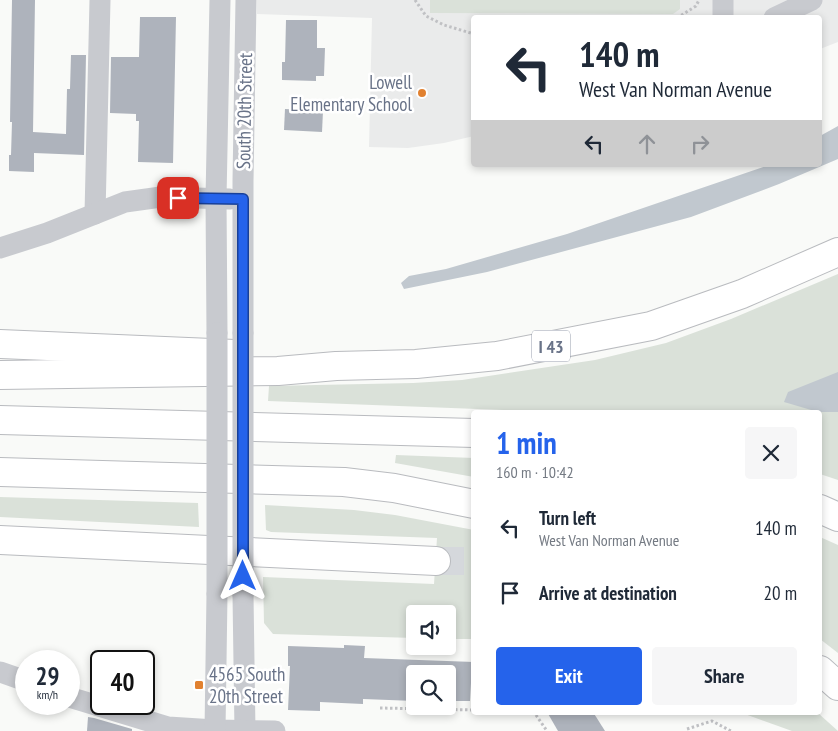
<!DOCTYPE html>
<meta charset="utf-8">
<style>
body{margin:0;font-family:"PT Sans Narrow",sans-serif;background:#f6f6f7;color:#1f2937;height:100vh;display:flex;flex-direction:column;font-size:19px;white-space:nowrap}
*{box-sizing:border-box;margin:0}
p{font-size:16px;color:#747a83}
.icon{flex:none;width:28px;height:28px;fill:none;stroke:currentColor;stroke-width:2;stroke-linecap:round;stroke-linejoin:round}
.map{position:relative;flex:1;overflow:hidden}
.sheet{position:absolute;left:471px;top:410px;width:351px;height:305px;display:flex;flex-direction:column;background:#fff;border-radius:5px;box-shadow:0 2px 8px #0003}
.sheet>*{flex:none}
.top-card{position:absolute;left:471px;top:15px;width:351px;height:152px;border-radius:5px;box-shadow:0 2px 8px #0003;background:#fff;color:#1f2937;overflow:hidden}
.tools{position:absolute;left:406px;top:605px;display:grid;gap:10px}
.tools a{display:grid;place-items:center;width:50px;height:50px;border-radius:5px;background:#fff;box-shadow:0 2px 8px #0003;font-size:25px}
.speed{position:absolute;left:15px;top:650px;display:flex;gap:10px;font-size:25px;font-weight:700;text-align:center}
.speed>*{display:grid;place-content:center;width:65px;height:65px;border-radius:50%;background:#fff;box-shadow:0 2px 8px #0003;line-height:1}
.speed small{font-size:12px;font-weight:400}
.speed .limit{border:2px solid #111;border-radius:8px;background:#fff;color:#111}
.pin{position:absolute;display:grid;place-items:center;width:42px;height:42px;color:#fff;margin:-21px;border-radius:10px;box-shadow:0 2px 8px #0006}
.me{position:absolute;width:55px;margin:-28px;rotate:0deg;stroke-linejoin:round;filter:drop-shadow(0 0 4px #0008)}
.turn{display:flex;align-items:center;gap:18px;height:105px;padding:0 25px;font-size:22px}
.turn .icon{width:65px;height:65px;stroke-width:2.5}
.turn b{display:block;font-size:35px;line-height:42px}
.lanes{display:flex;align-items:center;height:48px;padding:0 25px;background:#0003;justify-content:center;gap:25px;direction:ltr}
.lanes .off{opacity:.35}
.round{display:grid;place-items:center;flex:none;width:52px;height:52px;border-radius:5px;background:#f6f6f7}
.head{display:flex;align-items:center;justify-content:space-between;height:85px;padding:0 25px}
h1{font-size:30px;font-weight:700;line-height:38px;color:#2563eb}
.button{display:flex;gap:10px;margin-top:auto;padding:10px 25px}
.button a{flex:1;height:58px;border-radius:5px;background:#2563eb;color:#fff;font-size:20px;font-weight:700;line-height:58px;text-align:center}
.button a+a{background:#f6f6f7;color:#1f2937}
ul{padding:0;list-style:none}
li{display:flex;align-items:center;gap:15px;height:65px;padding:0 25px}
li div{flex:1}
li b{display:block;font-size:19px}
li em{font-style:normal}
.map>svg:first-child{display:block}
.built{fill:#eaebeb}
.green{fill:#dae1d9}
.water{fill:#c1c8cf}
.building{fill:#aeb3bc}
.lines{fill:none;stroke-linecap:round;stroke-linejoin:round}
.highway-tunnel{stroke:#d5d8dc;stroke-width:28;stroke-dasharray:28 14;stroke-linecap:butt}
.highway-casing{stroke:#b9bbbf;stroke-width:30}
.path{stroke:#c0c1c4;stroke-width:3;stroke-dasharray:2.5 2.5;stroke-linecap:butt}
.minor{stroke:#c8cacf;stroke-width:21}
.highway{stroke:#fff;stroke-width:28}
.minor-bridge{stroke:#c8cacf;stroke-width:21}
.route-casing{stroke:#184099;stroke-width:12}
.route{stroke:#2563eb;stroke-width:9}
.poi-dot{fill:#e18130;stroke:#fff;stroke-width:2}
.labels{text-anchor:middle;dominant-baseline:central;stroke-width:5;stroke-linejoin:round;paint-order:stroke}
.shield{fill:#fff;stroke:#969dac;stroke-width:1}
.shield-label{font-size:18px;font-weight:bold;fill:#697388}
.poi-label{font-size:19px;fill:#697388;stroke:#fff;text-anchor:end}
.street-label{font-size:19px;fill:#697388;stroke:#fff}
</style>
<div class="map">
<svg width="838" height="731" viewBox="0 0 838 731">
<rect width="100%" height="100%" fill="#f9faf8"/>
<polygon class="built" points="257,0 838,0 838,42 820,49 820,18 474,18 474,136 444,143 408,148 369,147 372,18 257,14"/>
<g class="green">
<polygon points="430,0 680,0 680,9 673,14 430,13"/>
<polygon points="838,274 838,480 820,474 820,412 555,412 268,401 269,386 413,383 462,380 595,360 666,343 731,319"/>
<polygon points="396,455 474,458 474,477 395,463"/>
<polygon points="0,497 198,503 199,527 0,517"/>
<polygon points="265,505 354,510 395,515 474,530 474,639 448,639 448,614 415,614 415,638 273,634 264,623 263,577 434,584 437,538 271,532 266,530"/>
<polygon points="820,537 838,545 838,653 820,639"/>
<polygon points="742,713 818,713 838,731 792,731"/>
</g>
<g class="water">
<polygon points="838,126 838,159 779,184 691,217 487,272 404,289 401,283 409,276 446,269 567,234 769,165 820,165 820,136"/>
<polygon points="838,372 838,412 818,412 784,402 788,392"/>
</g>
<g class="building">
<polygon points="12,0 35,0 33,132 66,134 67,89 70,89 71,55 86,55 84,155 34,153 34,172 9,171 9,155 11,155 12,122 10,122"/>
<polygon points="140,17 176,17 173,163 138,162 139,121 136,121 136,114 110,113 111,57 139,57"/>
<polygon points="286,20 317,20 317,48 325,48 324,76 316,76 316,81 282,80 282,62 285,62"/>
<polygon points="285,109 323,111 322,132 284,130"/>
<polygon points="344,645 365,646 364,658 474,662 474,683 471,683 470,701 448,701 448,674 415,674 415,701 363,699 363,704 320,702 320,711 288,710 290,666 288,666 288,646 344,648"/>
<polygon points="547,712 593,712 605,731 558,731"/>
<polygon points="88,717 94,718 132,729 132,731 87,731"/>
</g>
<g class="lines">
<polyline class="highway-tunnel" points="436,561 474,561"/>
<defs>
<g id="highway">
<polyline points="0,344 235,354"/>
<polyline points="0,375 278,371 336,366 416,364 497,356 651,326 742,294 838,252"/>
<polyline points="0,420 474,433"/>
<polyline points="0,472 344,482 394,488 474,504"/>
<polyline points="820,509 838,517"/>
<polyline points="0,540 436,561"/>
<polyline points="820,670 838,686"/>
</g>
</defs>
<use href="#highway" class="highway-casing"/>
<g class="path">
<polyline points="415,0 426,16 444,25 474,34"/>
<polyline points="677,18 696,6 699,0"/>
<polyline points="380,708 474,710"/>
<polyline points="532,712 536,715 547,731"/>
<polyline points="687,729 712,721 731,731"/>
</g>
<g class="minor">
<polyline points="723,18 723,0"/>
<polyline points="774,18 812,0"/>
<polyline points="95,214 100,0"/>
<polyline points="0,248 47,233 125,202 161,197 230,199"/>
<polyline points="217,333 216,198 220,0"/>
<polyline points="243,333 243,181 246,0"/>
<polyline points="243,595 245,731"/>
<polyline points="0,672 26,681"/>
<polyline points="69,697 168,727 215,730 275,731"/>
<polyline points="215,731 217,594"/>
</g>
<use href="#highway" class="highway"/>
<g class="minor-bridge">
<polyline points="217,594 217,333"/>
<polyline points="243,595 243,333"/>
</g>
</g>
<g class="lines">
<defs>
<polyline id="route" points="178,198 243,199 243,576"/>
</defs>
<use href="#route" class="route-casing"/>
<use href="#route" class="route"/>
</g>
<g class="poi-dot">
<circle cx="422" cy="93" r="5"/>
<rect x="194" y="680" width="10" height="10" rx="2.5"/>
</g>
<g class="labels">
<rect class="shield" x="532" y="330.5" width="38" height="31" rx="4"/>
<g class="shield-label">
<text x="551" y="346">I 43</text>
</g>
<g class="poi-label">
<text x="412" y="82">Lowell<tspan x="412" dy="22">Elementary School</tspan></text>
<text x="209" y="674" text-anchor="start">4565 South<tspan x="209" dy="22">20th Street</tspan></text>
</g>
<g class="street-label">
<text transform="translate(244 111) rotate(-89)">South 20th Street</text>
</g>
</g>
</svg>
<div class="tools">
<a><svg class="icon" aria-label="sound" viewBox="0 0 24 24"><path d="M4 9h4l5-4v14l-5-4H4zM17 9q2 3 0 6"/></svg></a>
<a><svg class="icon" aria-label="search" viewBox="0 0 24 24"><circle cx="10" cy="10" r="6"/><path d="M15 15l6 6"/></svg></a>
</div>
<div class="speed"><div>29<small>km/h</small></div><div class="limit">40</div></div>
<div class="pin" style="left:178px;top:198px;background:#d93025"><svg class="icon" aria-label="arrive" viewBox="0 0 24 24"><path d="M6 21V4h12l-3 4 3 4H6"/></svg></div>
<svg class="me" style="left:243px;top:576px" viewBox="-20 -20 40 40"><path d="M0-17L14 15 0 8-14 15z" fill="#2563eb" stroke="#fff" stroke-width="4"/></svg>
<div class="top-card">
<div class="turn"><svg class="icon" aria-label="left" viewBox="0 0 24 24"><path d="M17 20v-9H6M10 6l-5 5 5 5"/></svg><div><b>140 m</b>West Van Norman Avenue</div></div>
<div class="lanes"><svg class="icon" aria-label="left" viewBox="0 0 24 24"><path d="M17 20v-9H6M10 6l-5 5 5 5"/></svg><svg class="icon off" aria-label="ahead" viewBox="0 0 24 24"><path d="M12 20V5M6 11l6-6 6 6"/></svg><svg class="icon off" aria-label="right" viewBox="0 0 24 24"><path d="M7 20v-9h11M14 6l5 5-5 5"/></svg></div>
</div>
<section class="sheet">
<div class="head"><div><h1>1 min</h1><p>160 m · 10:42</p></div><a class="round"><svg class="icon" aria-label="close" viewBox="0 0 24 24"><path d="M6 6l12 12M18 6L6 18"/></svg></a></div>
<ul>
<li><svg class="icon" aria-label="left" viewBox="0 0 24 24"><path d="M17 20v-9H6M10 6l-5 5 5 5"/></svg><div><b>Turn left</b><p>West Van Norman Avenue</p></div><em>140 m</em></li>
<li><svg class="icon" aria-label="arrive" viewBox="0 0 24 24"><path d="M6 21V4h12l-3 4 3 4H6"/></svg><div><b>Arrive at destination</b></div><em>20 m</em></li>
</ul>
<div class="button"><a>Exit</a><a>Share</a></div>
</section>
</div>
